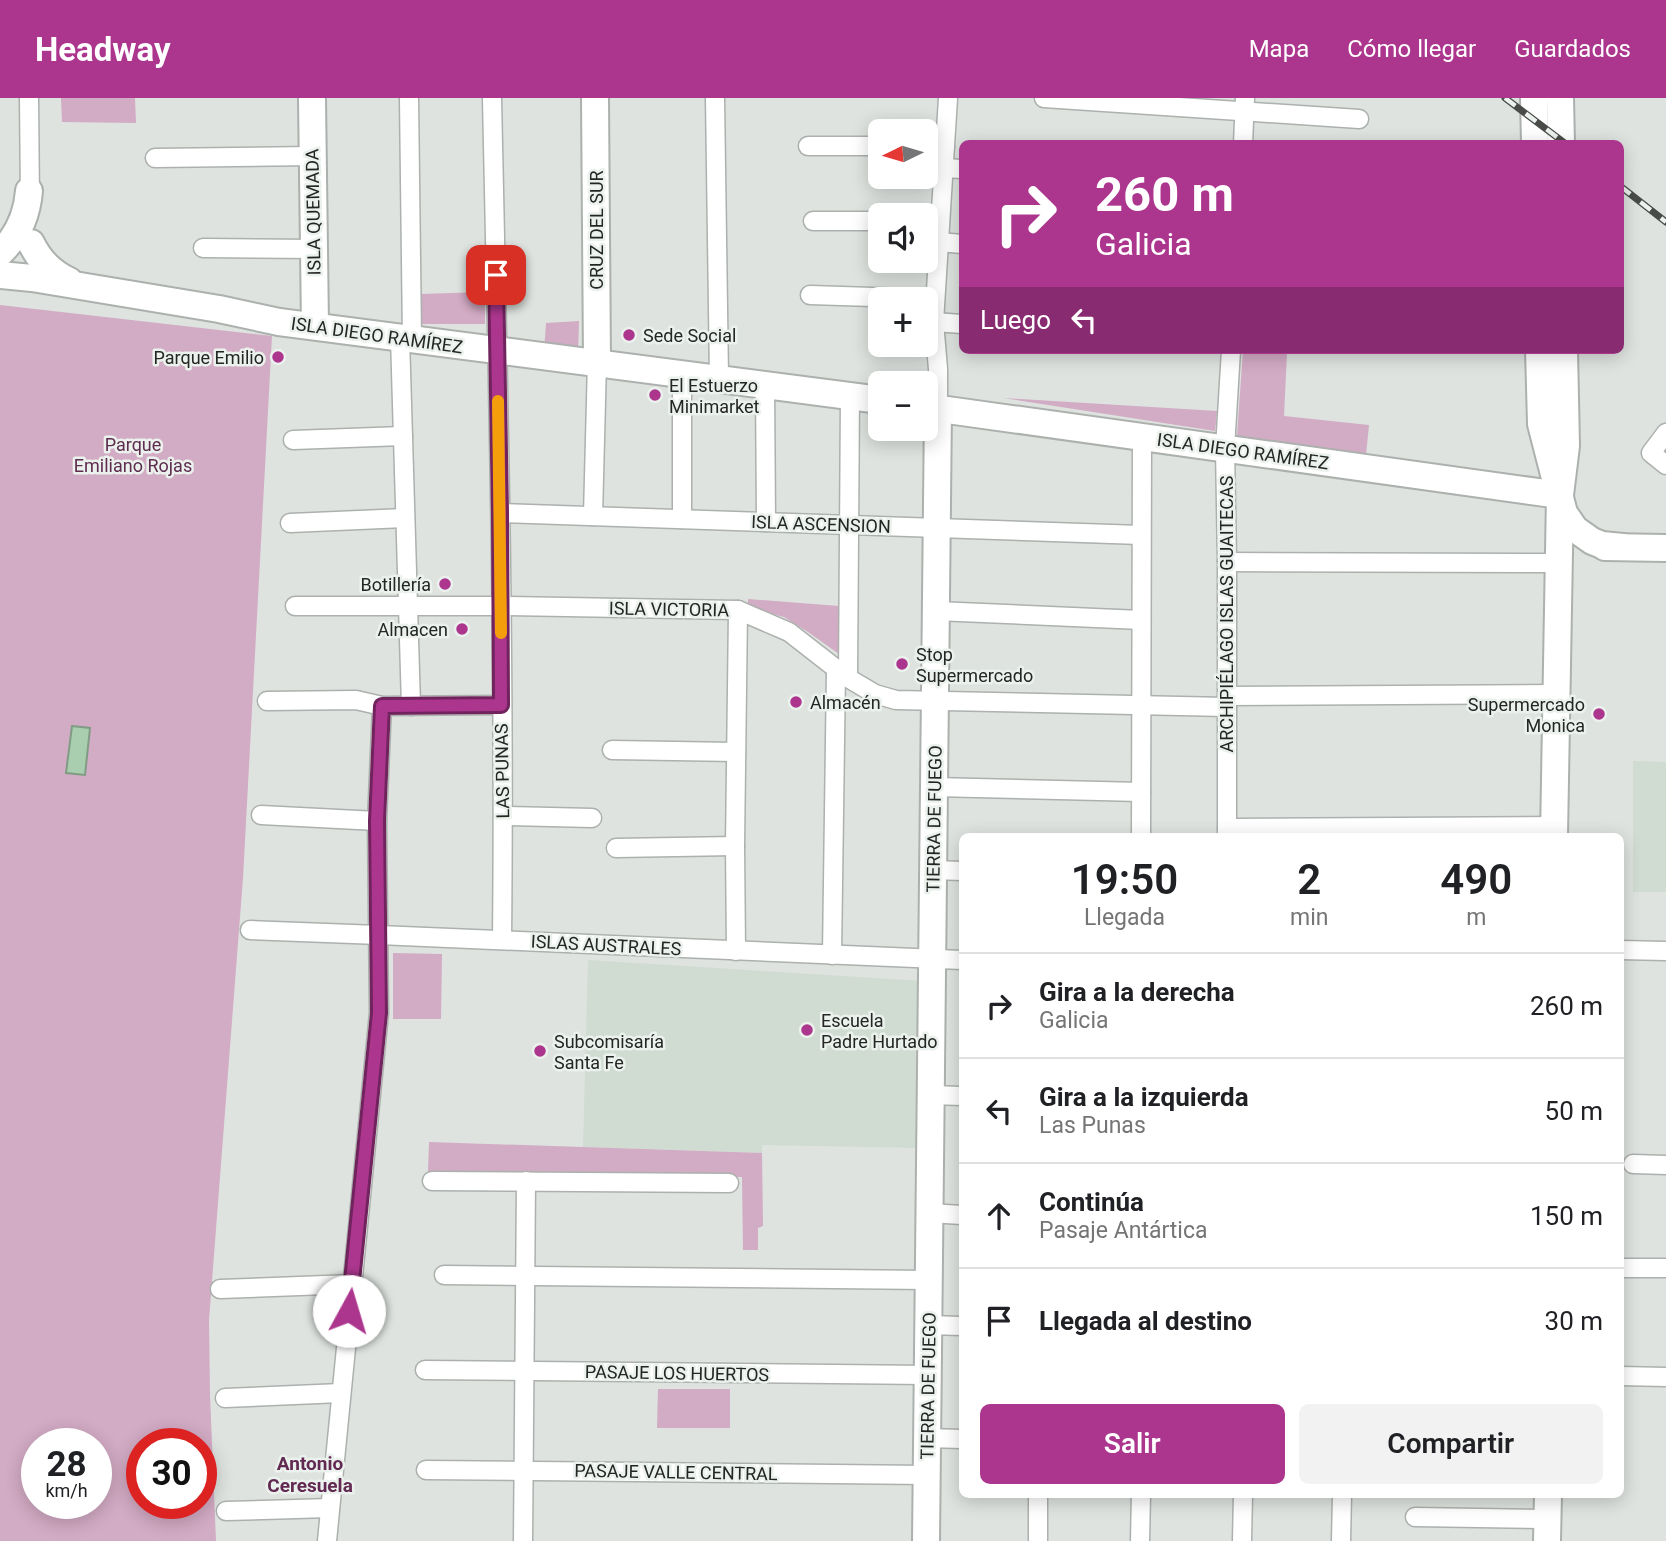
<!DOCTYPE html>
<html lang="es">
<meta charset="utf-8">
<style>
body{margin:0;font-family:Roboto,sans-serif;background:#f2f2f2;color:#202124;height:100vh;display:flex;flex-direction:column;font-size:26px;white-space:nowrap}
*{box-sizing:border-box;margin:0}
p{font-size:23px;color:#757577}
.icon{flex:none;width:38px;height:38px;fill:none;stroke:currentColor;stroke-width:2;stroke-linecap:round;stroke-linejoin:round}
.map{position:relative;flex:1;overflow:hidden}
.details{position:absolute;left:959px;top:735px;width:665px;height:665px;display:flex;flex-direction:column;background:#fff;border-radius:10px;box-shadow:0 4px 18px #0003}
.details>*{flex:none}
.top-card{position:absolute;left:959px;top:42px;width:665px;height:214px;border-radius:10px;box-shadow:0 4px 18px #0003;background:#ac368e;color:#fff;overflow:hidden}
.needle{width:46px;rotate:265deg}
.controls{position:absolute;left:868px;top:21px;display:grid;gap:14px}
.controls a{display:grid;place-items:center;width:70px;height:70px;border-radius:10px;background:#fff;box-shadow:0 4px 18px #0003;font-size:35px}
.speed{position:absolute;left:21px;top:1330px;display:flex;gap:14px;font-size:35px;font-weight:700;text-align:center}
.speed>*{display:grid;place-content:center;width:91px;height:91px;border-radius:50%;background:#fff;box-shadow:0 4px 18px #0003;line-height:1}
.speed small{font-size:18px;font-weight:400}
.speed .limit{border:10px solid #d22;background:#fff;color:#111}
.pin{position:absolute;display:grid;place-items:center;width:60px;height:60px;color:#fff;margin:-30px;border-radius:14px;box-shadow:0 4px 10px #0006}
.me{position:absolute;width:77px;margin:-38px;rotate:6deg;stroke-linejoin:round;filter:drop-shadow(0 0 5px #0008)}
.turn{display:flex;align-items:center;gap:24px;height:147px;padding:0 21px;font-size:32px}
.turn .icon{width:91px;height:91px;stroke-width:2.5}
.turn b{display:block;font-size:49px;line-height:60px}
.then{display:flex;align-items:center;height:66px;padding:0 21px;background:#0003;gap:14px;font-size:26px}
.eta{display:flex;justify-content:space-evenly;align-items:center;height:119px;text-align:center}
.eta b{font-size:42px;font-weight:600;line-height:49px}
.cta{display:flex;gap:14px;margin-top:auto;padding:14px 21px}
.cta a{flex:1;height:80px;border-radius:10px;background:#ac368e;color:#fff;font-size:28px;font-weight:600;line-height:80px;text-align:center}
.cta a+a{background:#f2f2f2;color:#202124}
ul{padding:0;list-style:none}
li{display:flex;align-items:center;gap:21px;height:105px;padding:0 21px;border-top:2px solid #e0e0e0}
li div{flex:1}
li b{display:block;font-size:26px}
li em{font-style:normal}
header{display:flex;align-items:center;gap:42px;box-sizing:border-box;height:98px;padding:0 35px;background:#ac368e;color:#fff}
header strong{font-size:33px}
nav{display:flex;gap:38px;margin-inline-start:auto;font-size:24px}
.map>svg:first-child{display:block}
.built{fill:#d0dbd1}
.green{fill:#d2abc4;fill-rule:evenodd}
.water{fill:#a8ceaf;stroke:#809c85;stroke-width:2}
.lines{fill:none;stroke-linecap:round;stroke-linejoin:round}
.street-casing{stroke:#acb1ad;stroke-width:21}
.secondary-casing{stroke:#acb1ad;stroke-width:30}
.street{stroke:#fff;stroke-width:18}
.secondary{stroke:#fff;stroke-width:26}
.rail-casing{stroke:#494b49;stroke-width:7}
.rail{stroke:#ebf1ec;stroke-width:4.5;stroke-dasharray:13;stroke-linecap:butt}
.route-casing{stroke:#70235c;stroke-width:18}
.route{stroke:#ac368e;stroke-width:12}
.slow{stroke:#f59e0b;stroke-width:12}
.poi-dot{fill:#ac368e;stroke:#ebf1ec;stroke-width:2.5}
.labels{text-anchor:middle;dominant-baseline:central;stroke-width:5;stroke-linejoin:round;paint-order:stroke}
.street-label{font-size:18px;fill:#242624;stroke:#ebf1ec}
.poi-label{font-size:18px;fill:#242624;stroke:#ebf1ec;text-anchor:start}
.park-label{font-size:18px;fill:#5e2c4f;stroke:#ebf1ec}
.neighbourhood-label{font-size:19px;font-weight:bold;fill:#622952;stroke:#ebf1ec}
</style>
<header>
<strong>Headway</strong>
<nav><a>Mapa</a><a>Cómo llegar</a><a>Guardados</a></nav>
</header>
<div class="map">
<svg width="1666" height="1443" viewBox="0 0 1666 1443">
<rect width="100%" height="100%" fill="#dee3df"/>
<g class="built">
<polygon points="1633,663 1666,664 1666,794 1633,794"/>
<polygon points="588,862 922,883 921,1050 762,1047 762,1055 583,1049"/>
</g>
<g class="green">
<polygon points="61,0 135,0 136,25 62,24"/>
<polygon points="485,194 485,226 420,226 420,196"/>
<path d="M0,207L272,238L243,780L209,1222L210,1297L216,1443H0ZM37,1346H96V1405H37ZM142,1346H201V1405H142Z"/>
<polygon points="579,223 578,257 544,254 546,225"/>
<polygon points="1243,252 1287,255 1284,318 1369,327 1366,357 1237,338"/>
<polygon points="1003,300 1217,313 1215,333"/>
<polygon points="748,501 839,508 839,556 808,534 784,519 748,510"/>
<polygon points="393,855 442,856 441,921 393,921"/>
<polygon points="429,1044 762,1055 763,1128 758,1130 758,1152 743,1152 742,1079 428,1074"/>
<polygon points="658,1291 730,1291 730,1330 657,1330"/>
</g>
<polygon class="water" points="72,628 90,630 85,677 66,675"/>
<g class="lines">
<defs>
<g id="street">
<polyline points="29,0 30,103"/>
<polyline points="409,0 412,242"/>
<path d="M492,0C498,281 505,561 502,842"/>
<polyline points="715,0 719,280"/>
<polyline points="1044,0 1359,21"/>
<polyline points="1243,46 1245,0"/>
<polyline points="808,48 880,48"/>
<polyline points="926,49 945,49"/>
<polyline points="155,60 313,58"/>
<polyline points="943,70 962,71"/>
<polyline points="813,123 880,123"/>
<polyline points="939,144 962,146"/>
<polyline points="203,150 314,151"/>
<polyline points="810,197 935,201"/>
<polyline points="934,224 962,226"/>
<polyline points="400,239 411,608"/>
<polyline points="682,275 682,421"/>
<polyline points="765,287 766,424"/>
<polyline points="938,311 938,271 934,224 948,0"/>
<polyline points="1666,335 1651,355 1666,367"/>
<polyline points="293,342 403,338"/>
<polyline points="501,415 1141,437"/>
<polyline points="593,418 597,264"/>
<polyline points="290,425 405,420"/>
<polyline points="1227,464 1558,465"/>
<polyline points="295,508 501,508 738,512 789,534 848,580 875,596 896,602 1227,609"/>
<polyline points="936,513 1141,522"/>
<polyline points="848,580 850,298"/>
<polyline points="1227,598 1556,596"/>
<polyline points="267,603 356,602 382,608 501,607"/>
<polyline points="612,652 736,654"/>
<polyline points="934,689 1141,694"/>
<polyline points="261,717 377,723"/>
<polyline points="503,718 592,720"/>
<polyline points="1227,730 1554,728"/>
<polyline points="1141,738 1142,340"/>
<polyline points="1227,738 1227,464 1225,350 1231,252"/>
<polyline points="616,750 735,748"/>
<polyline points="933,772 962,773"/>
<polyline points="250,832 379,837 962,862"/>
<polyline points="1620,852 1666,853"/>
<polyline points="736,853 735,748 738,512"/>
<polyline points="832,857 836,571"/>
<polyline points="930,997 962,998"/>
<polyline points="1633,1066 1666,1067"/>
<polyline points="432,1083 729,1085"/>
<polyline points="929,1115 962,1117"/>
<polyline points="1620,1170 1666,1170"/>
<polyline points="444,1177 929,1182"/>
<polyline points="220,1191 352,1186"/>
<polyline points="928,1227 962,1228"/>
<polyline points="425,1272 928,1277"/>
<polyline points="1620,1278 1666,1279"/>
<polyline points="225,1300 341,1295"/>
<polyline points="927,1340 962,1341"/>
<polyline points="426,1372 927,1377"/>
<polyline points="226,1413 330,1410"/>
<polyline points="1415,1419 1548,1421"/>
<polyline points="327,1443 379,915 377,723 382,608"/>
<polyline points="523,1443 526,1083"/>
<polyline points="1038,1443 1038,1396"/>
<polyline points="1140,1443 1141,1396"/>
<polyline points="1242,1443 1243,1396"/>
<polyline points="1341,1443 1342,1396"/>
</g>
<g id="secondary">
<polyline points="312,0 315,228"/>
<polyline points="595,0 597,264"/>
<polyline points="1534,0 1535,46"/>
<polyline points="1560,0 1561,46"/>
<path d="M31,145C40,163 51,174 69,183"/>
<path d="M0,155C18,138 27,118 29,93"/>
<polyline points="0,177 32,180 219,211 279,224 880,302"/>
<polyline points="1539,252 1541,326 1564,415 1575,431 1592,443 1602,447 1623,449"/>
<polyline points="926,309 1560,397"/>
<polyline points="1605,449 1666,450"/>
<polyline points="1554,738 1560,397 1566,348 1564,252"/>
<polyline points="926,1443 938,311"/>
<polyline points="1547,1443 1548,1396"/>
</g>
</defs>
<use href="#street" class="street-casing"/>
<use href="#secondary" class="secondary-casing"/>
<use href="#street" class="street"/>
<use href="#secondary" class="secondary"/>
<defs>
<g id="rail">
<polyline points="1505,0 1566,46"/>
<polyline points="1620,88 1666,124"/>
</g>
</defs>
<use href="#rail" class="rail-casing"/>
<use href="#rail" class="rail"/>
</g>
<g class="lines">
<defs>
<polyline id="route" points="349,1213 379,915 377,723 382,608 501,607 500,415 496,177"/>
</defs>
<use href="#route" class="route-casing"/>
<use href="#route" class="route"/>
<polyline class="slow" points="498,303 501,535"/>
</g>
<g class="poi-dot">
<circle cx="629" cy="237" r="7"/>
<circle cx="278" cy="259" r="7"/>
<circle cx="655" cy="297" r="7"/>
<circle cx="445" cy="486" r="7"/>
<circle cx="462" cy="531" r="7"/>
<circle cx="902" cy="566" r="7"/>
<circle cx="796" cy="604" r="7"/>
<circle cx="1599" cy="616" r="7"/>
<circle cx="807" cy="932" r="7"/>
<circle cx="540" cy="953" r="7"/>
</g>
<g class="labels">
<g class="street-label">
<text transform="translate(313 114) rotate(-91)">ISLA QUEMADA</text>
<text transform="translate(596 132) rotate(-90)">CRUZ DEL SUR</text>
<text transform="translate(377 237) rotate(8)">ISLA DIEGO RAMÍREZ</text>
<text transform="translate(1243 353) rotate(8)">ISLA DIEGO RAMÍREZ</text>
<text transform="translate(821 426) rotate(2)">ISLA ASCENSION</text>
<text transform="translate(669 511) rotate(1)">ISLA VICTORIA</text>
<text transform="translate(1226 516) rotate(-90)">ARCHIPIÉLAGO ISLAS GUAITECAS</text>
<text transform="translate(502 673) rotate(-91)">LAS PUNAS</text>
<text transform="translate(934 721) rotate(-89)">TIERRA DE FUEGO</text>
<text transform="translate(606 847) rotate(3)">ISLAS AUSTRALES</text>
<text transform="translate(677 1275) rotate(1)">PASAJE LOS HUERTOS</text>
<text transform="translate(928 1288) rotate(-89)">TIERRA DE FUEGO</text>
<text transform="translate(676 1374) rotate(1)">PASAJE VALLE CENTRAL</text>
</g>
<g class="poi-label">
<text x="643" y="237">Sede Social</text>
<text x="264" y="259" text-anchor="end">Parque Emilio</text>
<text x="669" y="287">El Estuerzo<tspan x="669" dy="21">Minimarket</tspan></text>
<text x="431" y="486" text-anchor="end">Botillería</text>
<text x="448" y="531" text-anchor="end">Almacen</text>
<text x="916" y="556">Stop<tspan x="916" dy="21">Supermercado</tspan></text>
<text x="810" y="604">Almacén</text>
<text x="1585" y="606" text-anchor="end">Supermercado<tspan x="1585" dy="21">Monica</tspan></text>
<text x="821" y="922">Escuela<tspan x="821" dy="21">Padre Hurtado</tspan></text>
<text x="554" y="943">Subcomisaría<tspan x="554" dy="21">Santa Fe</tspan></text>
</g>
<g class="park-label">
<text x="133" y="346">Parque<tspan x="133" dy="21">Emiliano Rojas</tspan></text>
</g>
<g class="neighbourhood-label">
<text x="310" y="1365">Antonio<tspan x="310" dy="22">Ceresuela</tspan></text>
</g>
</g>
</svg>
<div class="controls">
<a><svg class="needle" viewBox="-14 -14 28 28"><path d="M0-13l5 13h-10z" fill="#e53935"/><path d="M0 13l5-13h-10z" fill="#757577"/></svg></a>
<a><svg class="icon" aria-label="sound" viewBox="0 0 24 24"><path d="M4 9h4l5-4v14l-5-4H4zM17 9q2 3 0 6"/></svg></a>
<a>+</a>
<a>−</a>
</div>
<div class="speed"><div>28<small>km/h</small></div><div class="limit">30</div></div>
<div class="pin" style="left:496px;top:177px;background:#d93025"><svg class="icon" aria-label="arrive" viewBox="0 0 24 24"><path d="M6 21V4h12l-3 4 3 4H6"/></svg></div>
<svg class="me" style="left:349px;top:1213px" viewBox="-20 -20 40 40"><circle r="19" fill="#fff"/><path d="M0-13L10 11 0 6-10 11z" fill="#ac368e"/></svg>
<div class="top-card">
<div class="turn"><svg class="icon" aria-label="right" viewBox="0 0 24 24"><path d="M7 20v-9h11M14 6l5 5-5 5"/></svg><div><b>260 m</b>Galicia</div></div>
<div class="then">Luego<svg class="icon" aria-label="left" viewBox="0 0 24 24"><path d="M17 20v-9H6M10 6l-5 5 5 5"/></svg></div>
</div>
<section class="details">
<div class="eta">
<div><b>19:50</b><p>Llegada</p></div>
<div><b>2</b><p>min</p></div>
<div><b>490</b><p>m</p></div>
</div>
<ul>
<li><svg class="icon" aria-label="right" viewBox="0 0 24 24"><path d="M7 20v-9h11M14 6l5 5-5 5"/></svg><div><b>Gira a la derecha</b><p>Galicia</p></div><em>260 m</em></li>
<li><svg class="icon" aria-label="left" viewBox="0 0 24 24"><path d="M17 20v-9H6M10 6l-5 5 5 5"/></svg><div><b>Gira a la izquierda</b><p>Las Punas</p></div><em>50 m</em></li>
<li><svg class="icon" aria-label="ahead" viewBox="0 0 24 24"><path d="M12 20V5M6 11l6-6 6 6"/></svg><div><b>Continúa</b><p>Pasaje Antártica</p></div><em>150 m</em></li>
<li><svg class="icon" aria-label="arrive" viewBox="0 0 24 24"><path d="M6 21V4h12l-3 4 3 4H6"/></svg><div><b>Llegada al destino</b></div><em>30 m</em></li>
</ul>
<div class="cta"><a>Salir</a><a>Compartir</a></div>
</section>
</div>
